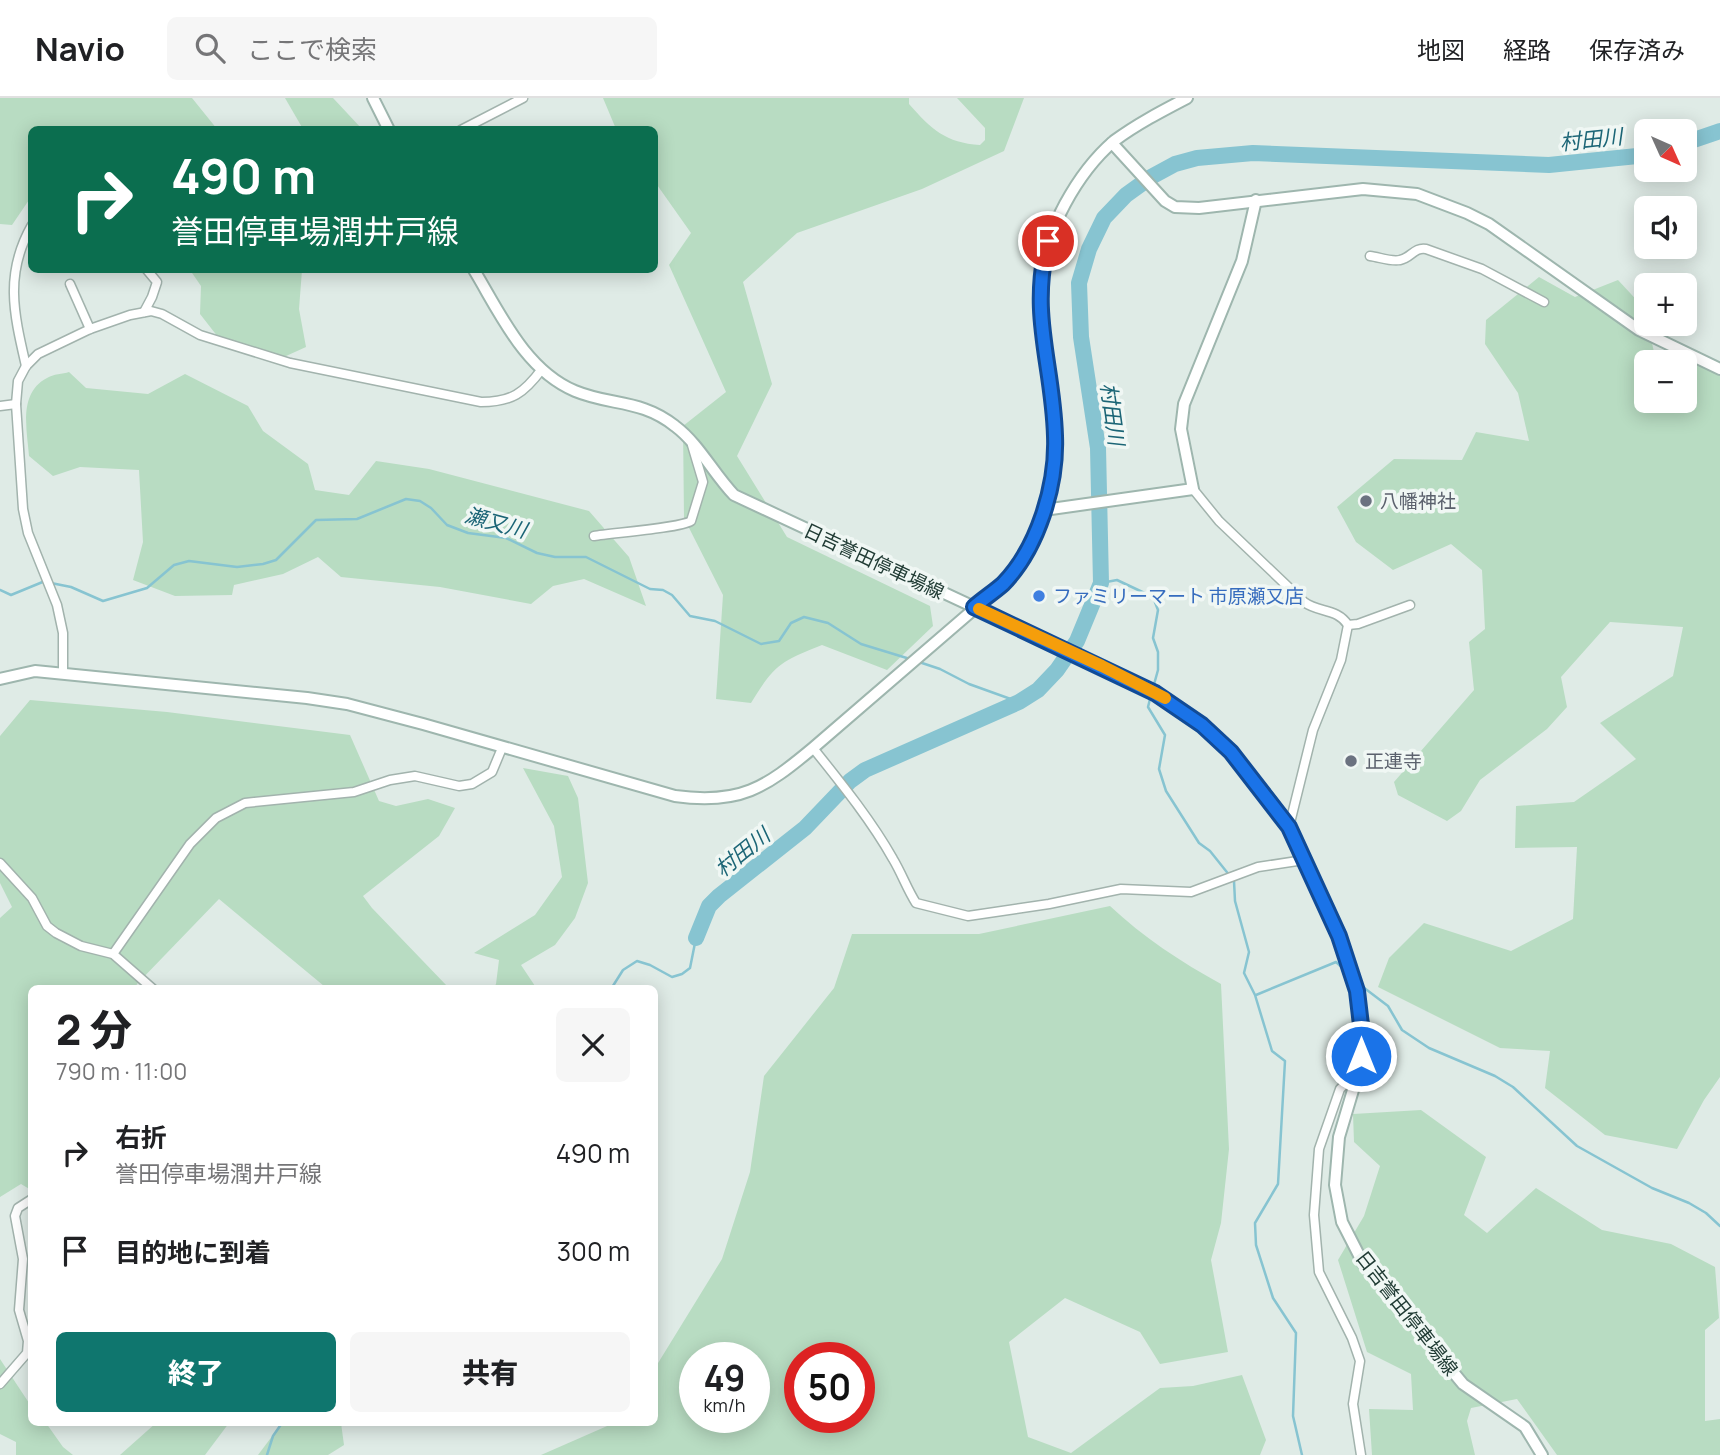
<!DOCTYPE html>
<html lang="ja">
<meta charset="utf-8">
<style>
body{margin:0;font-family:Manrope,"Noto Sans JP",sans-serif;background:#f6f6f6;color:#202124;height:100vh;display:flex;flex-direction:column;font-size:26px;white-space:nowrap}
*{box-sizing:border-box;margin:0}
p{font-size:23px;color:#757577}
.icon{flex:none;width:38px;height:38px;fill:none;stroke:currentColor;stroke-width:2;stroke-linecap:round;stroke-linejoin:round}
.map{position:relative;flex:1;overflow:hidden}
.side{position:absolute;left:28px;top:887px;width:630px;height:441px;display:flex;flex-direction:column;background:#fff;border-radius:10px;box-shadow:0 4px 18px #0003}
.side>*{flex:none}
.hud{position:absolute;left:28px;top:28px;width:630px;height:147px;border-radius:10px;box-shadow:0 4px 18px #0003;background:#0b6e4f;color:#fff;overflow:hidden}
.needle{width:46px;rotate:135deg}
.tools{position:absolute;left:1634px;top:21px;display:grid;gap:14px}
.tools a{display:grid;place-items:center;width:63px;height:63px;border-radius:10px;background:#fff;box-shadow:0 4px 18px #0003;font-size:35px}
.speed{position:absolute;left:679px;top:1244px;display:flex;gap:14px;font-size:35px;font-weight:700;text-align:center}
.speed>*{display:grid;place-content:center;width:91px;height:91px;border-radius:50%;background:#fff;box-shadow:0 4px 18px #0003;line-height:1}
.speed small{font-size:18px;font-weight:400}
.speed .limit{border:10px solid #d22;background:#fff;color:#111}
.pin{position:absolute;display:grid;place-items:center;width:60px;height:60px;color:#fff;margin:-30px;border:4px solid #fff;border-radius:50%;box-shadow:0 2px 7px #0007}
.me{position:absolute;width:77px;margin:-38px;rotate:0deg;stroke-linejoin:round;filter:drop-shadow(0 0 5px #0008)}
.turn{display:flex;align-items:center;gap:24px;height:147px;padding:0 28px;font-size:32px}
.turn .icon{width:91px;height:91px;stroke-width:2.5}
.turn b{display:block;font-size:49px;line-height:60px}
.round{display:grid;place-items:center;flex:none;width:74px;height:74px;border-radius:10px;background:#f6f6f6}
.summary{display:flex;align-items:center;justify-content:space-between;height:119px;padding:0 28px}
h1{font-size:42px;font-weight:800;line-height:52px}
.action{display:flex;gap:14px;margin-top:auto;padding:14px 28px}
.action a{flex:1;height:80px;border-radius:10px;background:#0f766e;color:#fff;font-size:28px;font-weight:800;line-height:80px;text-align:center}
.action a+a{background:#f6f6f6;color:#202124}
ul{padding:0;list-style:none}
li{display:flex;align-items:center;gap:21px;height:98px;padding:0 28px}
li div{flex:1}
li b{display:block;font-size:26px}
li em{font-style:normal}
header{display:flex;align-items:center;gap:42px;box-sizing:border-box;height:98px;padding:0 35px;background:#fff;border-bottom:2px solid #e0e0e0}
header strong{font-size:33px}
nav{display:flex;gap:38px;margin-inline-start:auto;font-size:24px}
.search{width:490px;height:63px;background:#f6f6f6;display:flex;align-items:center;gap:18px;box-sizing:border-box;padding:0 24px;border-radius:10px;color:#757577;font-size:26px}
.map>svg:first-child{display:block}
.green{fill:#b8dcc2;fill-rule:evenodd}
.lines{fill:none;stroke-linecap:round;stroke-linejoin:round}
.stream{stroke:#87c4d1;stroke-width:2.5}
.river{stroke:#87c4d1;stroke-width:16}
.street-casing{stroke:#a2b3ad;stroke-width:11}
.secondary-casing{stroke:#9eb6ae;stroke-width:14}
.street{stroke:#fff;stroke-width:8}
.secondary{stroke:#fff;stroke-width:10}
.route-casing{stroke:#114b97;stroke-width:18}
.route{stroke:#1a73e8;stroke-width:12}
.slow{stroke:#f59e0b;stroke-width:12}
.worship-dot{fill:#6b7280;stroke:#f0f7f4;stroke-width:2.5}
.shop-dot{fill:#3f7fe0;stroke:#f0f7f4;stroke-width:2.5}
.labels{text-anchor:middle;dominant-baseline:central;stroke-width:7;stroke-linejoin:round;paint-order:stroke}
.worship-label{font-size:19px;fill:#5b616d;stroke:#f0f7f4;text-anchor:start}
.street-label{font-size:19px;fill:#203b34;stroke:#f0f7f4}
.shop-label{font-size:19px;fill:#366cbe;stroke:#f0f7f4;text-anchor:start}
.water-label{font-size:21px;font-style:italic;fill:#1b6576;stroke:#f0f7f4}
</style>
<header>
<strong>Navio</strong>
<div class="search"><svg class="icon" aria-label="search" viewBox="0 0 24 24"><circle cx="10" cy="10" r="6"/><path d="M15 15l6 6"/></svg>ここで検索</div>
<nav><a>地図</a><a>経路</a><a>保存済み</a></nav>
</header>
<div class="map">
<svg width="1720" height="1357" viewBox="0 0 1720 1357">
<rect width="100%" height="100%" fill="#dfebe6"/>
<g class="green">
<polygon points="0,0 192,0 217,31 32,32 31,99 12,127 0,126"/>
<polygon points="285,0 333,0 362,31 303,31"/>
<path d="M603,0H909V6C931,31 946,45 980,47L985,42V30L957,0H1024L1004,53L922,91L797,135L743,184L772,286L737,358L787,439L930,508L933,528L887,572L822,547C780,564 775,566 751,605L716,601L723,497L684,420L683,328L726,294L669,167L691,135L655,84L654,32L616,31Z"/>
<polygon points="190,172 302,172 299,211 306,249 275,263 218,239 200,216 201,188"/>
<path d="M1539,179L1575,199L1618,182L1644,210L1654,254L1699,259L1720,269V979L1704,1002L1677,1051L1605,1037L1545,990L1550,953L1500,950L1378,889L1389,860L1424,825L1511,853L1573,821L1577,749L1515,750L1516,708L1574,704L1636,661L1600,625L1673,578L1683,529L1610,524L1561,579L1567,609L1547,631L1480,682L1461,713L1447,723L1398,697L1394,684L1474,592L1469,544L1485,531L1482,472L1451,446L1393,472L1356,444L1337,409L1394,361L1462,362L1476,334L1529,343L1518,295L1485,246L1486,222ZM1647,264H1685V303H1647Z"/>
<path d="M69,274L86,290L148,296L185,276L248,308L263,333L308,366L315,392L349,397L376,363L429,371L589,413L629,459L646,508L584,481L553,488L531,506L440,489L341,479L318,459L283,476L234,487L232,497L175,498L133,482L143,444L139,372L80,369L53,378L29,358C27,332 18,295 47,280C53,276 63,276 69,274Z"/>
<polygon points="30,602 167,614 350,637 379,703 396,708 428,701 455,710 439,738 363,798 372,810 447,888 445,891 322,891 324,888 219,801 137,886 135,891 32,891 31,1092 21,1086 0,1099 0,820 12,809 0,785 0,638"/>
<polygon points="523,670 568,678 578,700 588,785 575,820 555,847 521,867 537,891 493,891 496,886 499,862 474,855 535,817 562,779 554,728"/>
<path d="M1110,808C1143,839 1181,864 1221,886L1229,1051L1221,1125L1211,1162L1228,1254L1160,1266L1140,1234L1065,1200L1009,1244L1028,1339L1071,1355L1160,1290L1193,1288L1242,1277L1266,1342L1260,1357H541L614,1325H654L655,1270L722,1161L750,1074L764,978L834,890L852,836H979ZM754,1260V1320H695V1260ZM859,1260V1320H800V1260Z"/>
<polygon points="1421,1012 1486,1059 1464,1117 1487,1135 1536,1090 1602,1132 1671,1146 1715,1169 1719,1220 1705,1232 1705,1323 1720,1321 1720,1357 1557,1357 1517,1301 1471,1310 1467,1323 1475,1357 1372,1357 1369,1311 1413,1312 1411,1276 1367,1254 1338,1162 1364,1118 1380,1068 1354,1044 1353,1016"/>
<polygon points="0,1261 31,1308 32,1325 46,1325 63,1349 73,1357 16,1357 16,1344 0,1336"/>
<polygon points="156,1325 229,1325 205,1357 120,1357"/>
<polygon points="282,1325 341,1325 344,1347 328,1357 258,1357"/>
</g>
<g class="lines">
<g class="stream">
<polyline points="51,485 71,489 103,503 147,490 174,467 189,463 237,469 263,466 276,462 316,422 357,421 406,401 420,403 431,410 447,427 468,435 506,440 537,455 555,459 586,459 650,491 663,492 672,497 690,518 715,523 761,546 779,543 791,525 804,519 828,525 861,546 910,561"/>
<polyline points="1101,485 1117,482 1153,499 1158,512 1153,540 1158,554 1158,572 1153,590"/>
<polyline points="0,492 11,497 45,483"/>
<polyline points="919,564 940,571 969,586 1019,604"/>
<polyline points="1151,597 1148,609 1165,637 1159,671 1166,693 1199,745 1210,753 1234,783 1235,803 1249,854 1244,875 1255,897 1272,953 1285,963 1278,1086 1255,1125 1256,1147 1273,1200 1296,1235 1293,1318 1302,1357"/>
<polyline points="1359,886 1388,908 1402,932 1429,950 1495,978 1513,989 1577,1048 1652,1090 1689,1105 1706,1115 1720,1128"/>
<polyline points="611,891 623,872 637,863 650,867 672,879 682,876 690,870 696,840"/>
<polyline points="1256,897 1336,864 1347,874"/>
<polyline points="267,1357 273,1338 282,1325"/>
</g>
<g class="river">
<polyline points="1685,45 1720,33"/>
<polyline points="696,840 709,808 719,798 805,730 850,683 865,672 1019,604 1038,592 1057,572 1077,543 1101,485 1098,350 1081,239 1079,185 1089,151 1104,120 1126,97 1151,79 1175,66 1197,60 1253,55 1549,67 1647,57"/>
</g>
<defs>
<g id="street">
<polyline points="461,32 523,0"/>
<path d="M1370,158C1379,159 1391,164 1400,162C1411,160 1414,149 1426,151L1482,171L1544,204"/>
<polyline points="70,186 90,231"/>
<polyline points="144,214 152,199 157,184 147,172"/>
<path d="M26,268C14,216 4,176 32,127"/>
<polyline points="0,308 16,306"/>
<path d="M1193,391L1219,423L1304,504C1319,515 1337,510 1348,527L1341,562L1313,632L1289,729"/>
<path d="M594,438C612,435 680,430 691,423L703,384L692,347"/>
<polyline points="1348,527 1358,526 1410,507"/>
<path d="M63,576V535L57,507L28,435L23,411L16,306L18,283L26,268L38,256L90,231L130,217L151,213L162,216L200,237L290,265L481,304C512,304 524,295 542,271"/>
<path d="M813,650C841,685 871,722 893,761C902,776 907,791 916,805L968,818L1049,806L1121,791L1191,794L1258,769L1304,762"/>
<polyline points="0,765 32,800 47,828 56,835 81,848 113,856 153,891"/>
<polyline points="113,856 190,746 216,720 245,705 354,694 390,682 415,678 459,688 472,686 492,674 502,650"/>
<polyline points="1358,973 1340,991 1319,1051 1314,1117 1319,1174 1352,1240 1360,1263 1353,1306 1361,1357"/>
<polyline points="0,1286 27,1255 28,1243 19,1212 23,1161 15,1118 18,1110 32,1101"/>
</g>
<g id="secondary">
<polyline points="373,0 389,32"/>
<polyline points="1112,45 1165,103 1175,109 1199,110 1363,91 1417,96 1467,115 1489,126 1639,232 1720,271"/>
<path d="M474,172C500,215 525,272 575,293C611,308 641,301 675,328C699,346 713,375 734,397L1139,586L1171,604L1202,627L1231,654L1272,704L1289,729L1339,838L1357,893L1363,944L1359,972L1339,1039L1335,1087L1342,1124L1363,1165L1463,1286L1525,1329L1542,1357"/>
<polyline points="1044,412 1193,391 1181,331 1184,306 1242,163 1256,102"/>
<path d="M0,581L35,573L307,600L347,606L423,626L675,698C740,707 765,690 813,650L1002,487C1029,455 1049,413 1054,371C1057,345 1053,318 1050,292C1040,223 1030,169 1065,106C1078,82 1093,61 1114,43C1137,26 1162,13 1187,0"/>
</g>
</defs>
<use href="#street" class="street-casing"/>
<use href="#secondary" class="secondary-casing"/>
<use href="#street" class="street"/>
<use href="#secondary" class="secondary"/>
</g>
<g class="lines">
<defs>
<path id="route" d="M1048,143C1029,217 1053,266 1055,338C1057,387 1038,450 1003,486C994,494 983,501 974,509L1155,595L1202,627L1231,654L1289,729L1339,838L1357,893L1363,944L1361,958"/>
</defs>
<use href="#route" class="route-casing"/>
<use href="#route" class="route"/>
<polyline class="slow" points="979,511 1102,568 1165,600"/>
</g>
<g class="worship-dot">
<circle cx="1366" cy="403" r="7"/>
<circle cx="1351" cy="663" r="7"/>
</g>
<circle class="shop-dot" cx="1039" cy="498" r="7"/>
<g class="labels">
<g class="worship-label">
<text x="1380" y="403">八幡神社</text>
<text x="1365" y="663">正連寺</text>
</g>
<g class="street-label">
<text transform="translate(874 463) rotate(25)">日吉誉田停車場線</text>
<text transform="translate(1407 1215) rotate(52)">日吉誉田停車場線</text>
</g>
<g class="shop-label">
<text x="1053" y="498">ファミリーマート 市原瀬又店</text>
</g>
<g class="water-label">
<text transform="translate(1591 41) rotate(-6)">村田川</text>
<text transform="translate(1113 316) rotate(82)">村田川</text>
<text transform="translate(496 424) rotate(15)">瀬又川</text>
<text transform="translate(742 754) rotate(-39)">村田川</text>
</g>
</g>
</svg>
<div class="tools">
<a><svg class="needle" viewBox="-14 -14 28 28"><path d="M0-13l5 13h-10z" fill="#e53935"/><path d="M0 13l5-13h-10z" fill="#757577"/></svg></a>
<a><svg class="icon" aria-label="sound" viewBox="0 0 24 24"><path d="M4 9h4l5-4v14l-5-4H4zM17 9q2 3 0 6"/></svg></a>
<a>+</a>
<a>−</a>
</div>
<div class="speed"><div>49<small>km/h</small></div><div class="limit">50</div></div>
<div class="pin" style="left:1048px;top:143px;background:#d93025"><svg class="icon" aria-label="arrive" viewBox="0 0 24 24"><path d="M6 21V4h12l-3 4 3 4H6"/></svg></div>
<svg class="me" style="left:1361px;top:958px" viewBox="-20 -20 40 40"><circle r="17" fill="#1a73e8" stroke="#fff" stroke-width="3"/><path d="M0-11L8 9 0 5-8 9z" fill="#fff"/></svg>
<div class="hud">
<div class="turn"><svg class="icon" aria-label="right" viewBox="0 0 24 24"><path d="M7 20v-9h11M14 6l5 5-5 5"/></svg><div><b>490 m</b>誉田停車場潤井戸線</div></div>
</div>
<section class="side">
<div class="summary"><div><h1>2 分</h1><p>790 m · 11:00</p></div><a class="round"><svg class="icon" aria-label="close" viewBox="0 0 24 24"><path d="M6 6l12 12M18 6L6 18"/></svg></a></div>
<ul>
<li><svg class="icon" aria-label="right" viewBox="0 0 24 24"><path d="M7 20v-9h11M14 6l5 5-5 5"/></svg><div><b>右折</b><p>誉田停車場潤井戸線</p></div><em>490 m</em></li>
<li><svg class="icon" aria-label="arrive" viewBox="0 0 24 24"><path d="M6 21V4h12l-3 4 3 4H6"/></svg><div><b>目的地に到着</b></div><em>300 m</em></li>
</ul>
<div class="action"><a>終了</a><a>共有</a></div>
</section>
</div>
